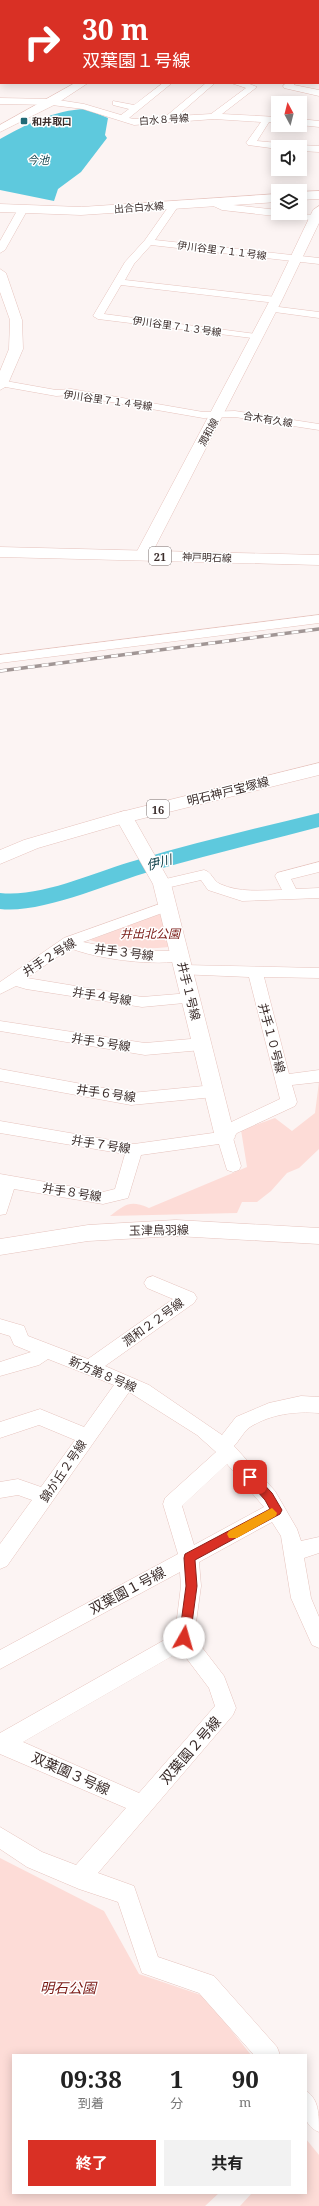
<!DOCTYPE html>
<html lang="ja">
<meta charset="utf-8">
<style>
body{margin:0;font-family:"Noto Serif","Noto Sans JP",serif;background:#f2f2f2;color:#222;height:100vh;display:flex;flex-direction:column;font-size:15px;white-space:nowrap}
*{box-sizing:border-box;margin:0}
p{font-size:13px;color:#767676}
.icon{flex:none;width:22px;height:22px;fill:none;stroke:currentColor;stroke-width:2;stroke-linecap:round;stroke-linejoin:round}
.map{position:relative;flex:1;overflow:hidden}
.sheet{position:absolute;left:12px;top:2054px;width:295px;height:140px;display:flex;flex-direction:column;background:#fff;border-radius:0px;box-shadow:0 2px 10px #0003}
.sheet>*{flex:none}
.top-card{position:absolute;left:0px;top:0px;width:319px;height:84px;box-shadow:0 2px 10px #0003;background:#d93025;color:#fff;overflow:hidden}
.needle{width:26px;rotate:353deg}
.controls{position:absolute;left:271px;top:96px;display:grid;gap:8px}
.controls a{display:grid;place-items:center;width:36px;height:36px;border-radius:0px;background:#fff;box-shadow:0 2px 10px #0003;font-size:20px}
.pin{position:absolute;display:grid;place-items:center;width:34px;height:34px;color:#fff;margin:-17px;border-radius:8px;box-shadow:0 2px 6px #0006}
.me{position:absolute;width:44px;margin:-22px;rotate:7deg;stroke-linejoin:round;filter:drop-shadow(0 0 3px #0008)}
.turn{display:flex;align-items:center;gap:14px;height:84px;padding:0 16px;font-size:18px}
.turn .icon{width:52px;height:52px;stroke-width:2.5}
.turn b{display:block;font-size:28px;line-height:34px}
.eta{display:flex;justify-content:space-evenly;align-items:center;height:68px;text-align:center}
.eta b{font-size:24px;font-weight:700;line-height:28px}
.cta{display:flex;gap:8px;margin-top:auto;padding:8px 16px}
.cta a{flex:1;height:46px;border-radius:0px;background:#d93025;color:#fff;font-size:16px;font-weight:700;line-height:46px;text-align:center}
.cta a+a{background:#f2f2f2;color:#222}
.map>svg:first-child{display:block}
.green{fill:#fddcd7}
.water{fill:#5ec9dd}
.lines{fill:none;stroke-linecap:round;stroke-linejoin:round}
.river{fill:#5ec9dd;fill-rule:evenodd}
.minor-casing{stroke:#e6c3bd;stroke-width:1}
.tertiary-casing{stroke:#e6c3bd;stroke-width:1}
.primary-casing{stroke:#e6c3bd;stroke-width:1}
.minor{fill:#fff;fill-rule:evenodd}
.tertiary{fill:#fff;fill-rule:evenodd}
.primary{fill:#fff;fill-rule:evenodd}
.rail-casing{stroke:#a19695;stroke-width:3.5}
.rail{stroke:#fff;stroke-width:2.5;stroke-dasharray:7;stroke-linecap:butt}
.route{fill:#d93025;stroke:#8d1f18}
.slow{fill:#f59e0b}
.poi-dot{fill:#216976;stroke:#fff;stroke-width:1.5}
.labels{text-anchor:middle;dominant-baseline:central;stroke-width:3;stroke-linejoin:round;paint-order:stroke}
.far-street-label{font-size:10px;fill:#3b2d2b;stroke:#fff}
.far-poi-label{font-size:10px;font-weight:bold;fill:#3b2d2b;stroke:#fff;text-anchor:start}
.far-water-label{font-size:11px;font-style:italic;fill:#13434c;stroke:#fff}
.shield{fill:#fff;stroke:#766c6b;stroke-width:1}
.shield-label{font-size:11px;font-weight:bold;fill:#3b2d2b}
.street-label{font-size:12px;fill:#3b2d2b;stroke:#fff}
.park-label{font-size:12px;font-style:italic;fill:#781813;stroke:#fff}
.water-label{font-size:13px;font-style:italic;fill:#13434c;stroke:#fff}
.near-street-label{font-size:14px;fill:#3b2d2b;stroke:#fff}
.near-park-label{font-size:14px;font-style:italic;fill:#781813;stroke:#fff}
</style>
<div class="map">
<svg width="319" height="2206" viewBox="0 0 319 2206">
<rect width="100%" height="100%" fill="#fcf4f3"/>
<g class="green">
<path d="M158,914L163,915L169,947C143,950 115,948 90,940Z"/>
<path d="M319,1082V1149L299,1168L287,1173L271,1191L257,1202H242L237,1213L110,1216C126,1204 130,1200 149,1208L247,1167L241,1130L275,1118L292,1131L315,1113Z"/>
<polygon points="0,1858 104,1911 139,1974 204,1996 251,2055 13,2055 13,2193 219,2193 205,2206 0,2206"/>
<polygon points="306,2139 319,2155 319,2206 240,2206 252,2193 306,2193"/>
</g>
<g class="water">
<polygon points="0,0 102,0 102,1 1,1 1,79"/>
<path d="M86,109L108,118L105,135L107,138L81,172L58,189L54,201L0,190V139C27,124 54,110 86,109Z"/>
</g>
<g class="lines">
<path class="river" d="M319,813V827C263,842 207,855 152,871C109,883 42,914 0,909V893C41,898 97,871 137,860C197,842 258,828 319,813Z"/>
<defs>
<g id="minor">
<polygon points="215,0 227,0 228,1 216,1"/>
<rect x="301" y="0" width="8" height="1"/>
<rect x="318" y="58" width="1" height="6"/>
<polygon points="318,70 319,71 319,77 318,76"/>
<polygon points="163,83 172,83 129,118 134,119 165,117 206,83 215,83 177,116 211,114 246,88 231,83 247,83 257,87 222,114 278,117 278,123 269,122 257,141 289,144 294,147 278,147 278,149 248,145 246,143 261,122 214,119 134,125 83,109 52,105 0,104 0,98 52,99 84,104 121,115 129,109 113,105 113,101 134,105"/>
<polygon points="286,83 295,83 294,85 319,90 319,96 284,88 283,86"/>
<polygon points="300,119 319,121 319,127 300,125"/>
<polygon points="300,145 319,146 319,152 300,151 300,147 296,147"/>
<polygon points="212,199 224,204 278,210 278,213 319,215 319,221 222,210 209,204 209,200"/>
<polygon points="174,202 179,205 155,240 319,258 319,264 151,245 134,264 125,280 276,297 281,300 276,303 121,285 104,314 256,334 260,335 260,339 98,319 93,316 125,262 145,240 171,203"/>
<polygon points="23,206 28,209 5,250 0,253 0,241 18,209"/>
<polygon points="271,306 319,312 319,318 267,311 266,309"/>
<polygon points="0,380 56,390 71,389 203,412 235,411 319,424 319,430 235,417 203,418 71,395 56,396 0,386"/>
<polygon points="319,615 319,623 0,663 0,655"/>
<path d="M319,862V872L291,879L296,889L319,888V898L242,901L208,890L201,880L162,889L157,887L155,884L157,881L204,870C212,872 213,881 220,884C240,893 260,890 282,890L275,876L277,873Z"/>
<path d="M168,901L173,903L175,906L173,909L83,942L123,950L180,951L185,952L187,956L185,960C158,967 96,959 70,948L27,978L142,997L190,993L195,994L198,998L195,1002L142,1007L26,989L16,986L0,994V982L64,938Z"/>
<polygon points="183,965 319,968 319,978 264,977 289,1074 319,1070 319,1082 292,1085 297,1102 295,1106 237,1133 233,1138 241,1166 239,1170 233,1172 227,1170 219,1144 141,1155 128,1198 103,1204 14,1189 6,1214 0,1215 0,1174 103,1192 115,1189 125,1154 0,1133 0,1121 134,1144 220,1132 225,1125 280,1099 249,977 178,974 175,970 178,966"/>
<polygon points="0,1021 145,1043 202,1038 208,1040 210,1044 208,1048 202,1050 145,1055 0,1031"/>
<polygon points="0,1069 131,1093 214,1085 220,1087 222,1091 220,1095 214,1097 131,1105 0,1081"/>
<path d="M153,1276L194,1293L197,1298L194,1303L105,1366L149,1385L222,1435L236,1417L269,1403L301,1396L319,1397V1413C295,1411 271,1414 250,1427C244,1431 239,1441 234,1446L275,1491L297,1529L301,1541L319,1537V1553L304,1558L311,1598L319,1617V1648L312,1645L291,1598L281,1536L272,1522L199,1562L201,1586L194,1637L224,1676L236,1708L233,1715L98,1873L134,1886L158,1957L214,1976L277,2047L280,2055H254L199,1993L142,1973L118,1902L79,1889L27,1867L0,1849V1827L42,1852L76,1865L126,1808L0,1754V1733L175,1634L181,1586L180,1572L0,1669V1650L178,1554L163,1504L165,1498L216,1452L197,1435L129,1392L7,1566L0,1569V1544L32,1500L18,1495L0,1498V1482L18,1479L41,1487L75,1440L39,1425L0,1438V1422L40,1409L84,1427L114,1385L48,1359L39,1365L0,1376V1362L31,1352L14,1345L10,1336L0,1333V1319L24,1326L28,1336L88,1359L173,1299L147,1288L144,1283L147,1278ZM227,1464L264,1507L194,1545L182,1506ZM181,1651L209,1688L215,1706L139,1793L23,1742Z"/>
<path d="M306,2091C319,2099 319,2114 319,2132C300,2124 306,2109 306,2091Z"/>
</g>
<g id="tertiary">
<rect x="318" y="76" width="1" height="6"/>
<polygon points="75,83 88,83 56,104 0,132 0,125"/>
<polygon points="319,191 319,199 300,200 300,192"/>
<polygon points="278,194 278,202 81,215 0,212 0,204 81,207"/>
<polygon points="319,206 319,223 282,300 151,555 148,558 138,558 135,555 270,300 313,210"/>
<polygon points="0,269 6,273 22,320 23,349 7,386 0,390 0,371 9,349 10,320 0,292"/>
<polygon points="124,811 130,813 133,817 171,884 235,1137 232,1142 225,1145 218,1142 215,1137 153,884 115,817 118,813"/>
<polygon points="176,1220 319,1228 319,1244 176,1236 88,1241 0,1255 0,1239 88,1225"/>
</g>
<g id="primary">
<polygon points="0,547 319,555 319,565 0,557"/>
<polygon points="319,763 319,775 128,822 38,848 0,864 0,850 24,840 117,813"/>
</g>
</defs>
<use href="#minor" class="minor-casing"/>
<use href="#tertiary" class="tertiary-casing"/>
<use href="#primary" class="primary-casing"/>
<use href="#minor" class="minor"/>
<use href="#tertiary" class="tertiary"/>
<use href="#primary" class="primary"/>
<defs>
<polyline id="rail" points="0,671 319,629"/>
</defs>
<use href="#rail" class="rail-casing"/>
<use href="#rail" class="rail"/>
</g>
<polygon class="route" points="250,1472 254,1474 272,1493 282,1510 280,1514 195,1560 197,1586 190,1638 188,1642 184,1644 181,1642 179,1638 186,1586 184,1558 185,1554 270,1509 265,1500 247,1480 245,1477"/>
<polygon class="slow" points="272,1508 277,1513 276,1516 237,1538 229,1538 227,1534 229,1531"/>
<rect class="poi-dot" x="20" y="117" width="8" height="8" rx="2"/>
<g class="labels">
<g class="far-street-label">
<text transform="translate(164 119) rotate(-4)">白水８号線</text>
<text transform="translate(139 207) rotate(-4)">出合白水線</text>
<text transform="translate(222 250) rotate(7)">伊川谷里７１１号線</text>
<text transform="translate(177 326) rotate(8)">伊川谷里７１３号線</text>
<text transform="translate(108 400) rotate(8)">伊川谷里７１４号線</text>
<text transform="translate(268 419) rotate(9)">合木有久線</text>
<text transform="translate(208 432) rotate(-62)">潤和線</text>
<text transform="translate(207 557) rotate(2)">神戸明石線</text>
</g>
<g class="far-poi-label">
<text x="32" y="121">和井取口</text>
</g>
<g class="far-water-label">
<text x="38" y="159">今池</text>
</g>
<g class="shield">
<rect x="149" y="547" width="22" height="18" rx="3"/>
<rect x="147" y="800" width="22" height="18" rx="3"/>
</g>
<g class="shield-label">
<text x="160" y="556">21</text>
<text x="158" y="809">16</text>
</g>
<g class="street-label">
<text transform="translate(228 791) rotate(-14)">明石神戸宝塚線</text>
<text transform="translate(124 952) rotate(7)">井手３号線</text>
<text transform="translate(49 957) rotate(-32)">井手２号線</text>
<text transform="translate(189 991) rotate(76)">井手１号線</text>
<text transform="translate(102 996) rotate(9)">井手４号線</text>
<text transform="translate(272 1038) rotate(75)">井手１０号線</text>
<text transform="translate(101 1042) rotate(9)">井手５号線</text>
<text transform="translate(106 1093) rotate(8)">井手６号線</text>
<text transform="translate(101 1144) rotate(9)">井手７号線</text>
<text transform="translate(72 1192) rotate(9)">井手８号線</text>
<text transform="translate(159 1230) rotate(-1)">玉津鳥羽線</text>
<text transform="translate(153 1322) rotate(-36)">潤和２２号線</text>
<text transform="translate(103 1374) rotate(23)">新方第８号線</text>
<text transform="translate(63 1471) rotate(-56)">錦が丘２号線</text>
</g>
<g class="park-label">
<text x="150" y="933">井出北公園</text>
</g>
<g class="water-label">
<text transform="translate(159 862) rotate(-15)">伊川</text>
</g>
<g class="near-street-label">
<text transform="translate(127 1590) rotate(-28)">双葉園１号線</text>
<text transform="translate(190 1750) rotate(-49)">双葉園２号線</text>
<text transform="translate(71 1773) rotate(24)">双葉園３号線</text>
</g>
<g class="near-park-label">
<text x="68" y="1987">明石公園</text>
</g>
</g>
</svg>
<div class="controls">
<a><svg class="needle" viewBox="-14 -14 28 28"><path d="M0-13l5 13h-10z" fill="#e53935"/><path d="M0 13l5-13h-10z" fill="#767676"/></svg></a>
<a><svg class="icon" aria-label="sound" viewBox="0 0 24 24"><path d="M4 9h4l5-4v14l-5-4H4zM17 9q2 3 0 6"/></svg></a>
<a><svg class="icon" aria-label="layers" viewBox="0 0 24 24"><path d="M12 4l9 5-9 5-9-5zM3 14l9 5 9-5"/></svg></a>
</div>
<div class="pin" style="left:250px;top:1477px;background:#d93025"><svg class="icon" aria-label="arrive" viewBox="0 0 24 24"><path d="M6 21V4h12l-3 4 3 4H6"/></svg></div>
<svg class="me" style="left:184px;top:1638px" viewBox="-20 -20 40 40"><circle r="19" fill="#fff"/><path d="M0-13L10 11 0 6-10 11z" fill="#d93025"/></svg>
<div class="top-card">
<div class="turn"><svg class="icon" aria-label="right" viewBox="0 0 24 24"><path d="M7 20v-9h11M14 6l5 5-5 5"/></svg><div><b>30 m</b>双葉園１号線</div></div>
</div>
<section class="sheet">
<div class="eta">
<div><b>09:38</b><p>到着</p></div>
<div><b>1</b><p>分</p></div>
<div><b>90</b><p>m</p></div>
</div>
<div class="cta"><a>終了</a><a>共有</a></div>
</section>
</div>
